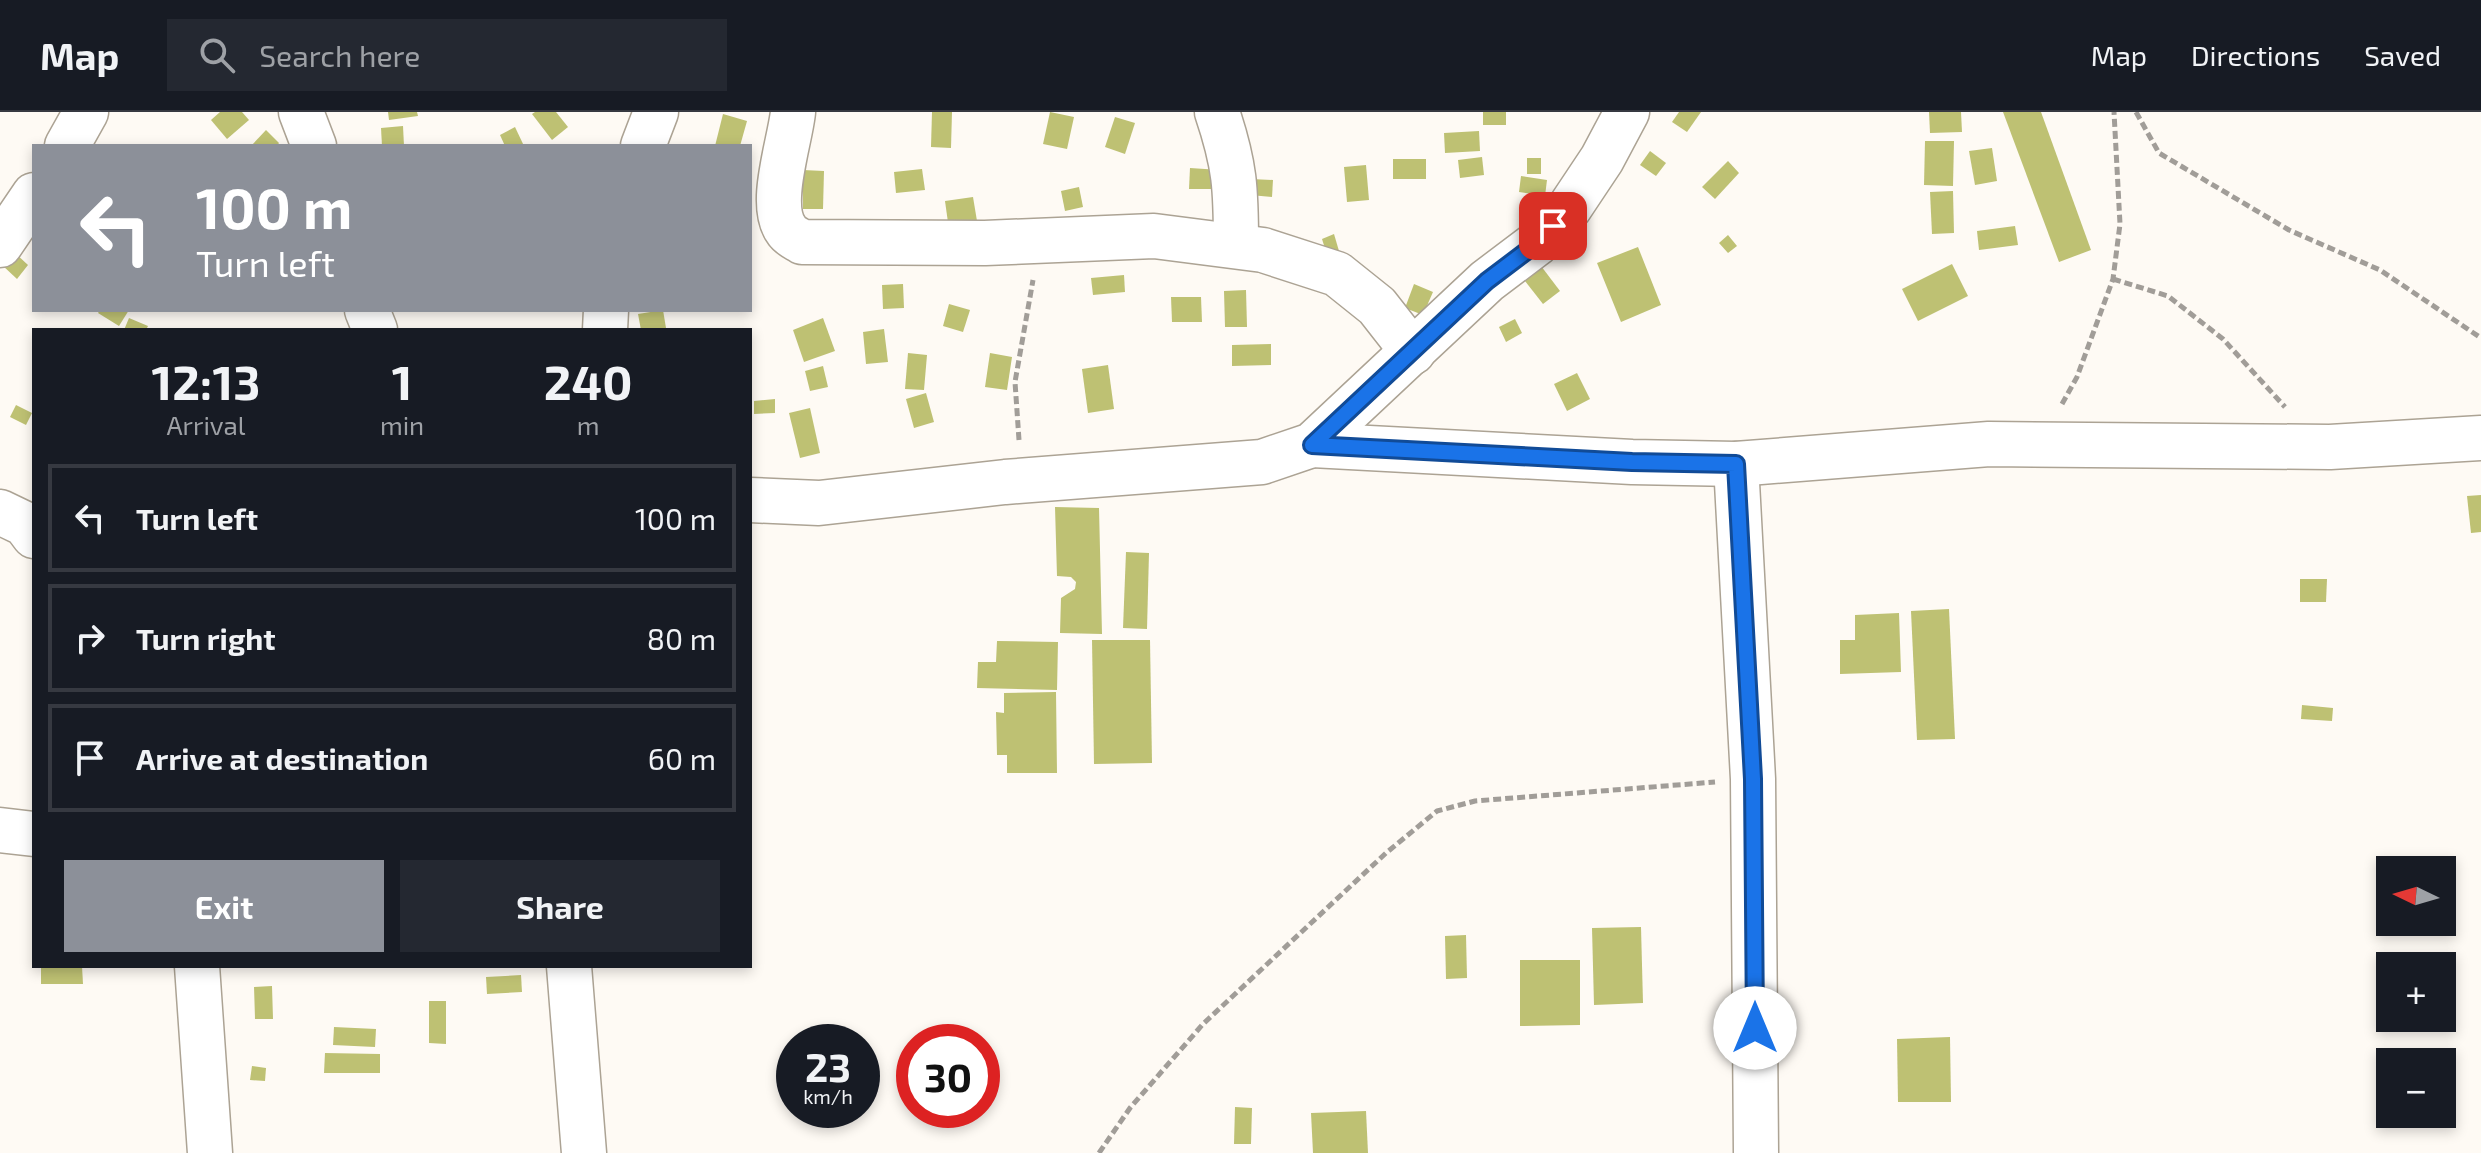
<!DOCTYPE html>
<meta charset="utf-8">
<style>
body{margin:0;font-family:"Exo 2",sans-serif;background:#242831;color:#f1f3f6;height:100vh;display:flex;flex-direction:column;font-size:30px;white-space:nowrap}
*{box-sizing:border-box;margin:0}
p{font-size:26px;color:#9ea1a6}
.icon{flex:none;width:44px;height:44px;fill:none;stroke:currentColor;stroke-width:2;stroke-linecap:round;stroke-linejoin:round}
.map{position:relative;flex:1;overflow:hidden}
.drawer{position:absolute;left:32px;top:216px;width:720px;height:640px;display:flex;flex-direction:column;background:#171b24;border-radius:0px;box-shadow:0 4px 12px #0003}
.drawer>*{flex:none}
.guide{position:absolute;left:32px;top:32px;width:720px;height:168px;border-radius:0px;box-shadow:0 4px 12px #0003;background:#8c9099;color:#fff;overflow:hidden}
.needle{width:52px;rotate:275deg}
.tools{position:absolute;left:2376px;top:744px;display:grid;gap:16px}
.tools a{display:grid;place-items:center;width:80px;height:80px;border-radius:0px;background:#171b24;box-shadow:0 4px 12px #0003;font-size:40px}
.speed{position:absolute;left:776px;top:912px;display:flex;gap:16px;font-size:40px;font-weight:700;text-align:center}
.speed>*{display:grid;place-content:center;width:104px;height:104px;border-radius:50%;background:#171b24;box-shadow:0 4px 12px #0003;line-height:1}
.speed small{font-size:20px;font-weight:400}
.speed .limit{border:12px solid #d22;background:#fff;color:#111}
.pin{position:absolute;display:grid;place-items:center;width:68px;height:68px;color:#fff;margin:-34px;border-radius:16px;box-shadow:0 4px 12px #0006}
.me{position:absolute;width:88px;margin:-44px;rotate:0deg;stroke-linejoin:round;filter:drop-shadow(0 0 6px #0008)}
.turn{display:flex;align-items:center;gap:28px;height:168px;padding:0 32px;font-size:36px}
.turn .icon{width:104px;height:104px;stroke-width:2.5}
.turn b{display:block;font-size:56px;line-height:68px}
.eta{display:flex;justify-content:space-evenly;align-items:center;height:136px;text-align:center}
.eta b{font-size:48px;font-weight:700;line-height:56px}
.cta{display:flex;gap:16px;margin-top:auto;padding:16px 32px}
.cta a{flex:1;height:92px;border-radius:0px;background:#8c9099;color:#fff;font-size:32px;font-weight:700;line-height:92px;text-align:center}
.cta a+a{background:#242831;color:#f1f3f6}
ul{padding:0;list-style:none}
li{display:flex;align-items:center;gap:24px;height:108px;margin:0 16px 12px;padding:0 16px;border:4px solid #363941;border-radius:0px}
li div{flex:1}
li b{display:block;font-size:30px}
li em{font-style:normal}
header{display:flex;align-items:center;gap:48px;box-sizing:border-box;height:112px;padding:0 40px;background:#171b24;border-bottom:2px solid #363941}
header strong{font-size:38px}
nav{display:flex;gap:44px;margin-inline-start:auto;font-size:28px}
.search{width:560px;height:72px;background:#242831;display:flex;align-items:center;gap:20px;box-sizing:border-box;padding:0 28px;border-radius:0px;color:#9ea1a6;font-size:30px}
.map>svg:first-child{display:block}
.building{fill:#bec173}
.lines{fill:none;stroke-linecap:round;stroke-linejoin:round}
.minor-casing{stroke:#aca394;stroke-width:47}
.path{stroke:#a19d98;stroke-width:5;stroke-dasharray:8 4;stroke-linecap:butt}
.minor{stroke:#fff;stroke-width:44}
.route-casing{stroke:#114b97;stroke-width:20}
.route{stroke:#1a73e8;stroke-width:14}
</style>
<header>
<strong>Map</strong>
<div class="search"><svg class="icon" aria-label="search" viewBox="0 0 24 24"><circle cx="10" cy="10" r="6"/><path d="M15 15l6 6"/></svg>Search here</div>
<nav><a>Map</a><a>Directions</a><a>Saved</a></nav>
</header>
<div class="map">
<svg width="2481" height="1041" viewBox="0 0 2481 1041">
<rect width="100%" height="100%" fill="#fefaf4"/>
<g class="building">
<polygon points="220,0 242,0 249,8 227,27 211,8"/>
<polygon points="388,0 417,0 418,4 389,8"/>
<polygon points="535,0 556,0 568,15 552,28 532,2"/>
<polygon points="932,0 952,0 951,36 931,35"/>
<polygon points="1050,0 1074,5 1067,37 1043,32"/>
<rect x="1483" y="0" width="23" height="13"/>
<polygon points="1679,0 1701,0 1687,20 1672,10"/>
<polygon points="1929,0 1961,0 1962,20 1930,21"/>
<polygon points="2003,0 2041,0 2091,138 2059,150"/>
<polygon points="723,2 747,9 740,34 715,34"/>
<polygon points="1115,5 1135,11 1125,42 1105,35"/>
<polygon points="403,14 404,34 382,34 381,16"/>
<polygon points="515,15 524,34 505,34 500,23"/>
<polygon points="266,18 279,31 277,34 251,34"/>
<polygon points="1479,19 1480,39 1445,41 1444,21"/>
<polygon points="1925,29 1954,29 1953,74 1924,73"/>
<polygon points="1992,36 1997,69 1975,73 1969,39"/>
<polygon points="1650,39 1666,51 1656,64 1640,53"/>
<polygon points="1482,45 1484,63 1460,66 1458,48"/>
<rect x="1527" y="46" width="14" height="16"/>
<rect x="1393" y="47" width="33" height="20"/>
<polygon points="1728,49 1739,61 1715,87 1702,75"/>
<polygon points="1366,53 1369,88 1347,90 1344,55"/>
<polygon points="1190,56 1220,58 1219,77 1189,77"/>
<polygon points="922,57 925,78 896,81 894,60"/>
<polygon points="803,58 824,59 823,97 803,97"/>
<polygon points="1521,64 1547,68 1545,84 1519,80"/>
<polygon points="1251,67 1273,68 1272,85 1250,83"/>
<polygon points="1079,75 1083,95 1065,99 1061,79"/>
<polygon points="1953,79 1954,121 1932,122 1930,80"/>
<polygon points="973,85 979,121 950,125 945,89"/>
<polygon points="2015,114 2018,133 1979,138 1977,119"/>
<polygon points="1334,122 1339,139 1327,143 1322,127"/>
<polygon points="1728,123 1737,134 1728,141 1719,131"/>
<polygon points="1638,135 1661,193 1621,210 1597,151"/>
<polygon points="14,140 28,153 17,167 2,153"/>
<polygon points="1538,150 1560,179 1543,192 1521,164"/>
<polygon points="1952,152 1968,184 1918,209 1902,177"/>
<polygon points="1124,163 1125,180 1093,183 1091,166"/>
<polygon points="903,172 904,196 883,197 882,173"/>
<polygon points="1414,172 1433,180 1423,203 1405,196"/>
<polygon points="1246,178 1247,215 1225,215 1224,179"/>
<polygon points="1171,185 1201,185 1202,210 1172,210"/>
<polygon points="949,192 970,198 963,220 943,214"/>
<polygon points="100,198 129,198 119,214 98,201"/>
<polygon points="663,198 666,216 641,218 638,202"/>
<polygon points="129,206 148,214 146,218 124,218"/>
<polygon points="823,206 835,239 804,250 793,218"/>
<polygon points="1515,207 1522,221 1506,230 1499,215"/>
<polygon points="884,217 888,250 866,252 863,220"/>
<polygon points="1271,232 1271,253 1232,254 1232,233"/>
<polygon points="908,241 927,243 924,278 905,277"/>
<polygon points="990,241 1012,245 1007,278 985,275"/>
<polygon points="1108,253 1114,297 1088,301 1082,257"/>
<polygon points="823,254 828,275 810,279 805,259"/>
<polygon points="1577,261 1590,287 1567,299 1554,272"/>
<polygon points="926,281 934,310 914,316 906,287"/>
<polygon points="775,287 775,301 754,302 754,289"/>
<polygon points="16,293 32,301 26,313 10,305"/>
<polygon points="810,296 820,341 800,346 789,301"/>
<polygon points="2481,383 2481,420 2471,421 2467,384"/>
<polygon points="1055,395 1099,396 1102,522 1060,521 1061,486 1075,477 1076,470 1071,465 1057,464"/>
<polygon points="1126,440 1149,441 1147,517 1123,516"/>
<polygon points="2300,467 2327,467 2326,490 2300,490"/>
<polygon points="1949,497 1955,627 1917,628 1911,499"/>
<polygon points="1899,501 1901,560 1840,562 1840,528 1855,528 1855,503"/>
<polygon points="1092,528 1150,528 1152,651 1094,652"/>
<polygon points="997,529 1058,530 1057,578 977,576 978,550 996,550"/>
<polygon points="1056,580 1057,661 1007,661 1007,643 997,643 996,600 1004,601 1004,581"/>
<polygon points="2302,593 2333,596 2332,609 2301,607"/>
<polygon points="1641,815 1643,891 1594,893 1592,816"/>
<polygon points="1466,823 1467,866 1446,867 1445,824"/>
<polygon points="1520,848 1580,848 1580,913 1520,914"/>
<polygon points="41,854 82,854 83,872 41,872"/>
<polygon points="521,863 522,880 487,882 486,865"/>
<polygon points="272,874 273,907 255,907 254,875"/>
<polygon points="429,889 446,889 446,932 429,931"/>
<polygon points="334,915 376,917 375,935 333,933"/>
<polygon points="1950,925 1951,990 1898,990 1897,927"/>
<polygon points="325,941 380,942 380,961 324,961"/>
<polygon points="252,954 266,956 265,969 250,968"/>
<polygon points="1235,995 1252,996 1251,1032 1234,1032"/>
<polygon points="1366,999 1368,1041 1313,1041 1311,1001"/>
</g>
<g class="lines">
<defs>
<g id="minor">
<polyline points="301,0 314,34"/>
<path d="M793,0C790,30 767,94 787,119C790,124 798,127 802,130L985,131L1154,124L1263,138L1337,162L1377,194L1413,240"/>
<path d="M1217,0C1235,53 1236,77 1236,133"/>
<polyline points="67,34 86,0"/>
<polyline points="643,34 656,0"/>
<polyline points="0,133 34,83"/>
<polyline points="367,198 375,218"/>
<polyline points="605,218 606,198"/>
<polyline points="1312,333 1632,350 1736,352 1989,332 2330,335 2481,326"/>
<polyline points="1736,352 1753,667 1756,1041"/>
<polyline points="750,388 819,391 1005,370 1262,350 1312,333 1487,169 1536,132 1570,95 1602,47 1627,0"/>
<polyline points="0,400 25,412 34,424"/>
<polyline points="0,718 34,722"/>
<polyline points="197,854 210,1041"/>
<polyline points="569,854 584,1041"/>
</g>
</defs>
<use href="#minor" class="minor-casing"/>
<g class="path">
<polyline points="2136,0 2159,41 2289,118 2380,158 2481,226"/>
<polyline points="2113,167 2168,184 2223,227 2285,295"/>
<polyline points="2062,292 2077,265 2113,167 2120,112 2114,0"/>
<polyline points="1019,328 1015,270 1033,168"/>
<polyline points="1099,1041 1130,996 1203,912 1386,741 1437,699 1475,689 1715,670"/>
</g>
<use href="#minor" class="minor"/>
</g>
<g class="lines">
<defs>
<polyline id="route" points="1553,114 1536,132 1487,169 1312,333 1632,350 1736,352 1753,667 1755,916"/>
</defs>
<use href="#route" class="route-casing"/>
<use href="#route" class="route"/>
</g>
</svg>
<div class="tools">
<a><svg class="needle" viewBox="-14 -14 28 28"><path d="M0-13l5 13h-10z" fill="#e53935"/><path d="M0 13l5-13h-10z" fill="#9ea1a6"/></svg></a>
<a>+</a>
<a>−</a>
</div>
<div class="speed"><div>23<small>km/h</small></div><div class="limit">30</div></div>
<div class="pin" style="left:1553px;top:114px;background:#d93025"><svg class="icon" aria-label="arrive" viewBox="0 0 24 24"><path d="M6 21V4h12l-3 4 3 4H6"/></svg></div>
<svg class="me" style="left:1755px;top:916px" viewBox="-20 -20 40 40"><circle r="19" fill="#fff"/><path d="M0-13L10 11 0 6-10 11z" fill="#1a73e8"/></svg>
<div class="guide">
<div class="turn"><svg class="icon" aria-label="left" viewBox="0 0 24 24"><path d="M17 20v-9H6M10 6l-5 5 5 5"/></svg><div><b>100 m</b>Turn left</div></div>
</div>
<section class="drawer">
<div class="eta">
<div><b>12:13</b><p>Arrival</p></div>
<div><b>1</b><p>min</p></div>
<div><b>240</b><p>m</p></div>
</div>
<ul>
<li><svg class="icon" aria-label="left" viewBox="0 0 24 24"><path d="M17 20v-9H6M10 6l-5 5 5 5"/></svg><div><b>Turn left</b></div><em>100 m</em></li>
<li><svg class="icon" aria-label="right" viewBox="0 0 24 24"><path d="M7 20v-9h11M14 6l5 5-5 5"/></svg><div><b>Turn right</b></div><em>80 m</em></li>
<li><svg class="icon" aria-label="arrive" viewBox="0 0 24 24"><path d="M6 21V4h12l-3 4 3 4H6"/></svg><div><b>Arrive at destination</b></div><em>60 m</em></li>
</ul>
<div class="cta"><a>Exit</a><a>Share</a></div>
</section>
</div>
